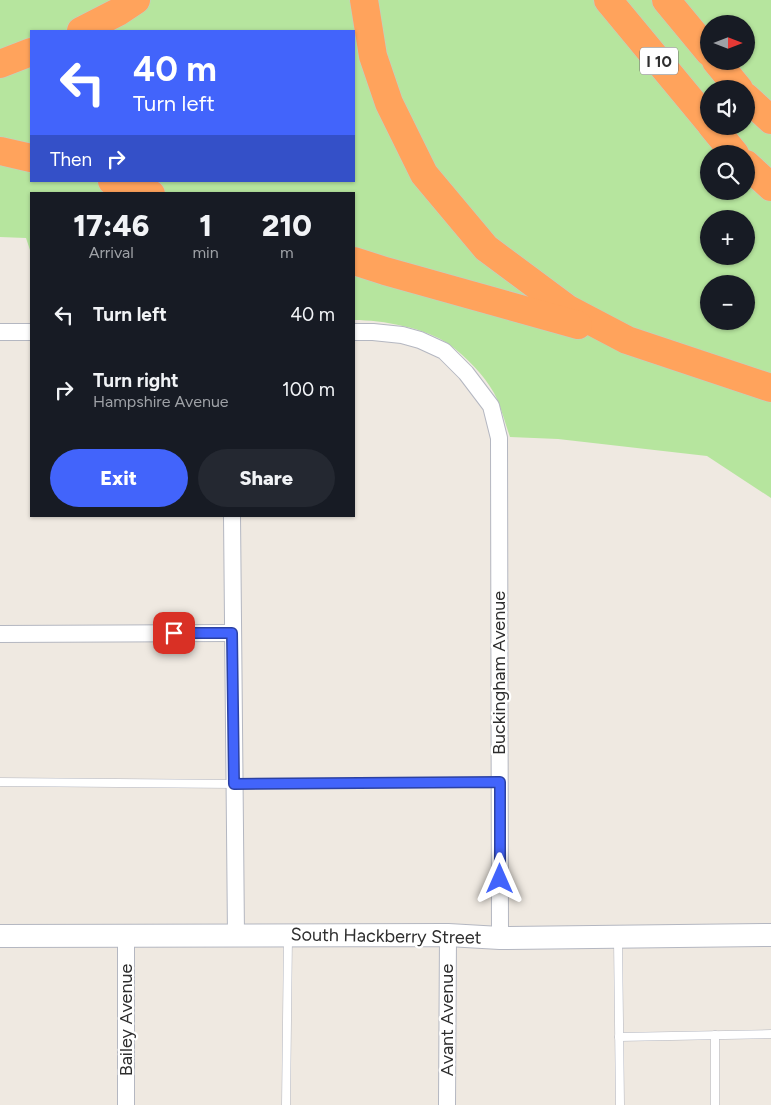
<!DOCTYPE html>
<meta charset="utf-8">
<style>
body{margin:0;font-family:Figtree,sans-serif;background:#242831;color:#f1f3f6;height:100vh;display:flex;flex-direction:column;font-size:19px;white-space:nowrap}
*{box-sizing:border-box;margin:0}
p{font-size:16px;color:#9ea1a6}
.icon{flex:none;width:28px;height:28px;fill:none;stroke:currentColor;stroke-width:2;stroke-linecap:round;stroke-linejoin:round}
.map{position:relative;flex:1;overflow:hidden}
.drawer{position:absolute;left:30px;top:192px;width:325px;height:325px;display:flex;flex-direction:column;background:#171b24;border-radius:0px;box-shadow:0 1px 4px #0004}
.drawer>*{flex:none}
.guide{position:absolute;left:30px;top:30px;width:325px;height:152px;border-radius:0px;box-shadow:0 1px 4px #0004;background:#4264fb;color:#fff;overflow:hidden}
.needle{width:32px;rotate:90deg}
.buttons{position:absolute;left:700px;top:15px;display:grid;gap:10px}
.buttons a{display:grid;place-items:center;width:55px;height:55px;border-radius:50%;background:#171b24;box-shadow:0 1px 4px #0004;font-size:25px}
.pin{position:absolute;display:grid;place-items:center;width:42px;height:42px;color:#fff;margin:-21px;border-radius:10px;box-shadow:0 2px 8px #0006}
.me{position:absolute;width:55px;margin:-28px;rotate:0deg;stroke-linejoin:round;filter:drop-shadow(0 0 4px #0008)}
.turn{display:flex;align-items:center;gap:18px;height:105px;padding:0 20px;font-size:22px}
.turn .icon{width:65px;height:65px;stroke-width:2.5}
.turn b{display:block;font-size:35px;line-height:42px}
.then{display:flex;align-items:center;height:48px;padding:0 20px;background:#0003;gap:10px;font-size:19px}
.eta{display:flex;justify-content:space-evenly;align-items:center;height:85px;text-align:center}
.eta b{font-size:30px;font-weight:800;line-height:35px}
.action{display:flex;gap:10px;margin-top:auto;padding:10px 20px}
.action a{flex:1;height:58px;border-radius:30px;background:#4264fb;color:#fff;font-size:20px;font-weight:800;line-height:58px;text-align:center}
.action a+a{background:#242831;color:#f1f3f6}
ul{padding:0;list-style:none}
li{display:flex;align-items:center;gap:15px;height:75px;padding:0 20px}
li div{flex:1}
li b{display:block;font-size:19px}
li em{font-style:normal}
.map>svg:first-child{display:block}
.green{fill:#b6e59e;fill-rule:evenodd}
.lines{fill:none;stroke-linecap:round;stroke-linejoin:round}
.lane-casing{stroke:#b4b7c1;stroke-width:9}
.street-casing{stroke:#b4b7c1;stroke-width:18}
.secondary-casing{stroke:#b4b7c1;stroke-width:24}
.highway-casing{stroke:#c9c9c9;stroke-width:29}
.lane{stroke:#fff;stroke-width:8}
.street{stroke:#fff;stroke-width:16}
.secondary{stroke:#fff;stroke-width:22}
.highway{stroke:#ffa35c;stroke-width:28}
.route-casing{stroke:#2b41a3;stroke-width:12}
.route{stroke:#4264fb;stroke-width:9}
.labels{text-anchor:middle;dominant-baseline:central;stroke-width:4.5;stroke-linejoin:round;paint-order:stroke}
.shield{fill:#fff;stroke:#6d6d6d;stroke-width:1}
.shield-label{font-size:16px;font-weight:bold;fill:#2e2e2e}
.street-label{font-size:18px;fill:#2e2e2e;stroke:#fff}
</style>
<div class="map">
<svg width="771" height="1105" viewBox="0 0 771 1105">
<rect width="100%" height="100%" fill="#efe9e1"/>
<path class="green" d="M0,0H771V498L707,456L558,439L510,437C505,423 501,406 494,393C484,375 466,357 450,345C427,328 382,320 354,320V194H31V253L26,238L0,237ZM709,24H746V61H709ZM31,31H354V181H31ZM709,89H746V126H709ZM709,154H746V191H709ZM709,219H746V256H709ZM709,284H746V321H709Z"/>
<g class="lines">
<defs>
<g id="lane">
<polyline points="0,782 234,784 500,782"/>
<polyline points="618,940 620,1105"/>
<polyline points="715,1035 715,1105"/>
<polyline points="619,1037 771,1034"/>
<polyline points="286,1105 288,937"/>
</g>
<g id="street">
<polyline points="0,332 31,332"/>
<polyline points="354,332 373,332 402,335 420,340 444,351 466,373 491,406 499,438 500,938"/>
<polyline points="232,516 236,935"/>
<polyline points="0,634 232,633"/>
<polyline points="126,1105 126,935"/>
<polyline points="447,1105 448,935"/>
</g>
<polyline id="secondary" points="0,936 448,935 500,938 771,935"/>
<g id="highway">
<polyline points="364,0 373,56 389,103 424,174 486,248 568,309 627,340 771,388"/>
<polyline points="608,0 709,122"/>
<polyline points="666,0 709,52"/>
<polyline points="81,31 118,12 136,0"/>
<polyline points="716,61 739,89"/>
<polyline points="0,64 31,52"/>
<polyline points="746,97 771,120"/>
<polyline points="712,126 735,154"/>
<polyline points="0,151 31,158"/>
<polyline points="746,164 771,187"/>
<polyline points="112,181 151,194"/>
<polyline points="354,261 385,271 578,325"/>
</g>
</defs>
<use href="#lane" class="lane-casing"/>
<use href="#street" class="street-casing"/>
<use href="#secondary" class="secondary-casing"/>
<use href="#highway" class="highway-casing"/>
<use href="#lane" class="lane"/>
<use href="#street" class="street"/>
<use href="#secondary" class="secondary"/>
<use href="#highway" class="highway"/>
</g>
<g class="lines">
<defs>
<polyline id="route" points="174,633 232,633 234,784 500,782 500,879"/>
</defs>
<use href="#route" class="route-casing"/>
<use href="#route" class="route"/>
</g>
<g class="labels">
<rect class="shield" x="640" y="47.5" width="38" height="27" rx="4"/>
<g class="shield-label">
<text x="659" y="61">I 10</text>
</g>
<g class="street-label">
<text transform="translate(499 673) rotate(-90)">Buckingham Avenue</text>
<text transform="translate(386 936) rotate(1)">South Hackberry Street</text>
<text transform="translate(126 1020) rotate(-90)">Bailey Avenue</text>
<text transform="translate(447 1020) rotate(-90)">Avant Avenue</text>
</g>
</g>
</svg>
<div class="buttons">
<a><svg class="needle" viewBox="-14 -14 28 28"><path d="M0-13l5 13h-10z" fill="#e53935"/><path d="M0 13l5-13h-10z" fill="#9ea1a6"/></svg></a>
<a><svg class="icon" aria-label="sound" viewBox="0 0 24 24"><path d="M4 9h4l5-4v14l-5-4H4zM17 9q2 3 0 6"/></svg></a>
<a><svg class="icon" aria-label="search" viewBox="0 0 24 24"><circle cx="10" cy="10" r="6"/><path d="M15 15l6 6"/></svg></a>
<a>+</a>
<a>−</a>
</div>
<div class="pin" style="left:174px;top:633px;background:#d93025"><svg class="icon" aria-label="arrive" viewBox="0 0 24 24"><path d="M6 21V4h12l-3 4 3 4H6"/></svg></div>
<svg class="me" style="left:500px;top:879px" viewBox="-20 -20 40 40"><path d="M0-17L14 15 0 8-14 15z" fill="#4264fb" stroke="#fff" stroke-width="4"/></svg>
<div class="guide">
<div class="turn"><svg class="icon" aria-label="left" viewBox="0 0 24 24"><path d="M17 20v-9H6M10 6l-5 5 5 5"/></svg><div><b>40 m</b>Turn left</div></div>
<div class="then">Then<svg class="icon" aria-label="right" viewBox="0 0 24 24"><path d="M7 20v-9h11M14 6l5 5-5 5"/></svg></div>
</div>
<section class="drawer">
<div class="eta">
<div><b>17:46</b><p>Arrival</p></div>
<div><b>1</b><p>min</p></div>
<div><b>210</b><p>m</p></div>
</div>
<ul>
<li><svg class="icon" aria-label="left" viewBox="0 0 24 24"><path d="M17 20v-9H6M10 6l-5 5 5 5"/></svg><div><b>Turn left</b></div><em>40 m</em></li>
<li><svg class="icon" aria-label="right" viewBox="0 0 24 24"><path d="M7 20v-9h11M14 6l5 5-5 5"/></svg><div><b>Turn right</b><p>Hampshire Avenue</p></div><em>100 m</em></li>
</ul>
<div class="action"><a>Exit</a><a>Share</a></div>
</section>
</div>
